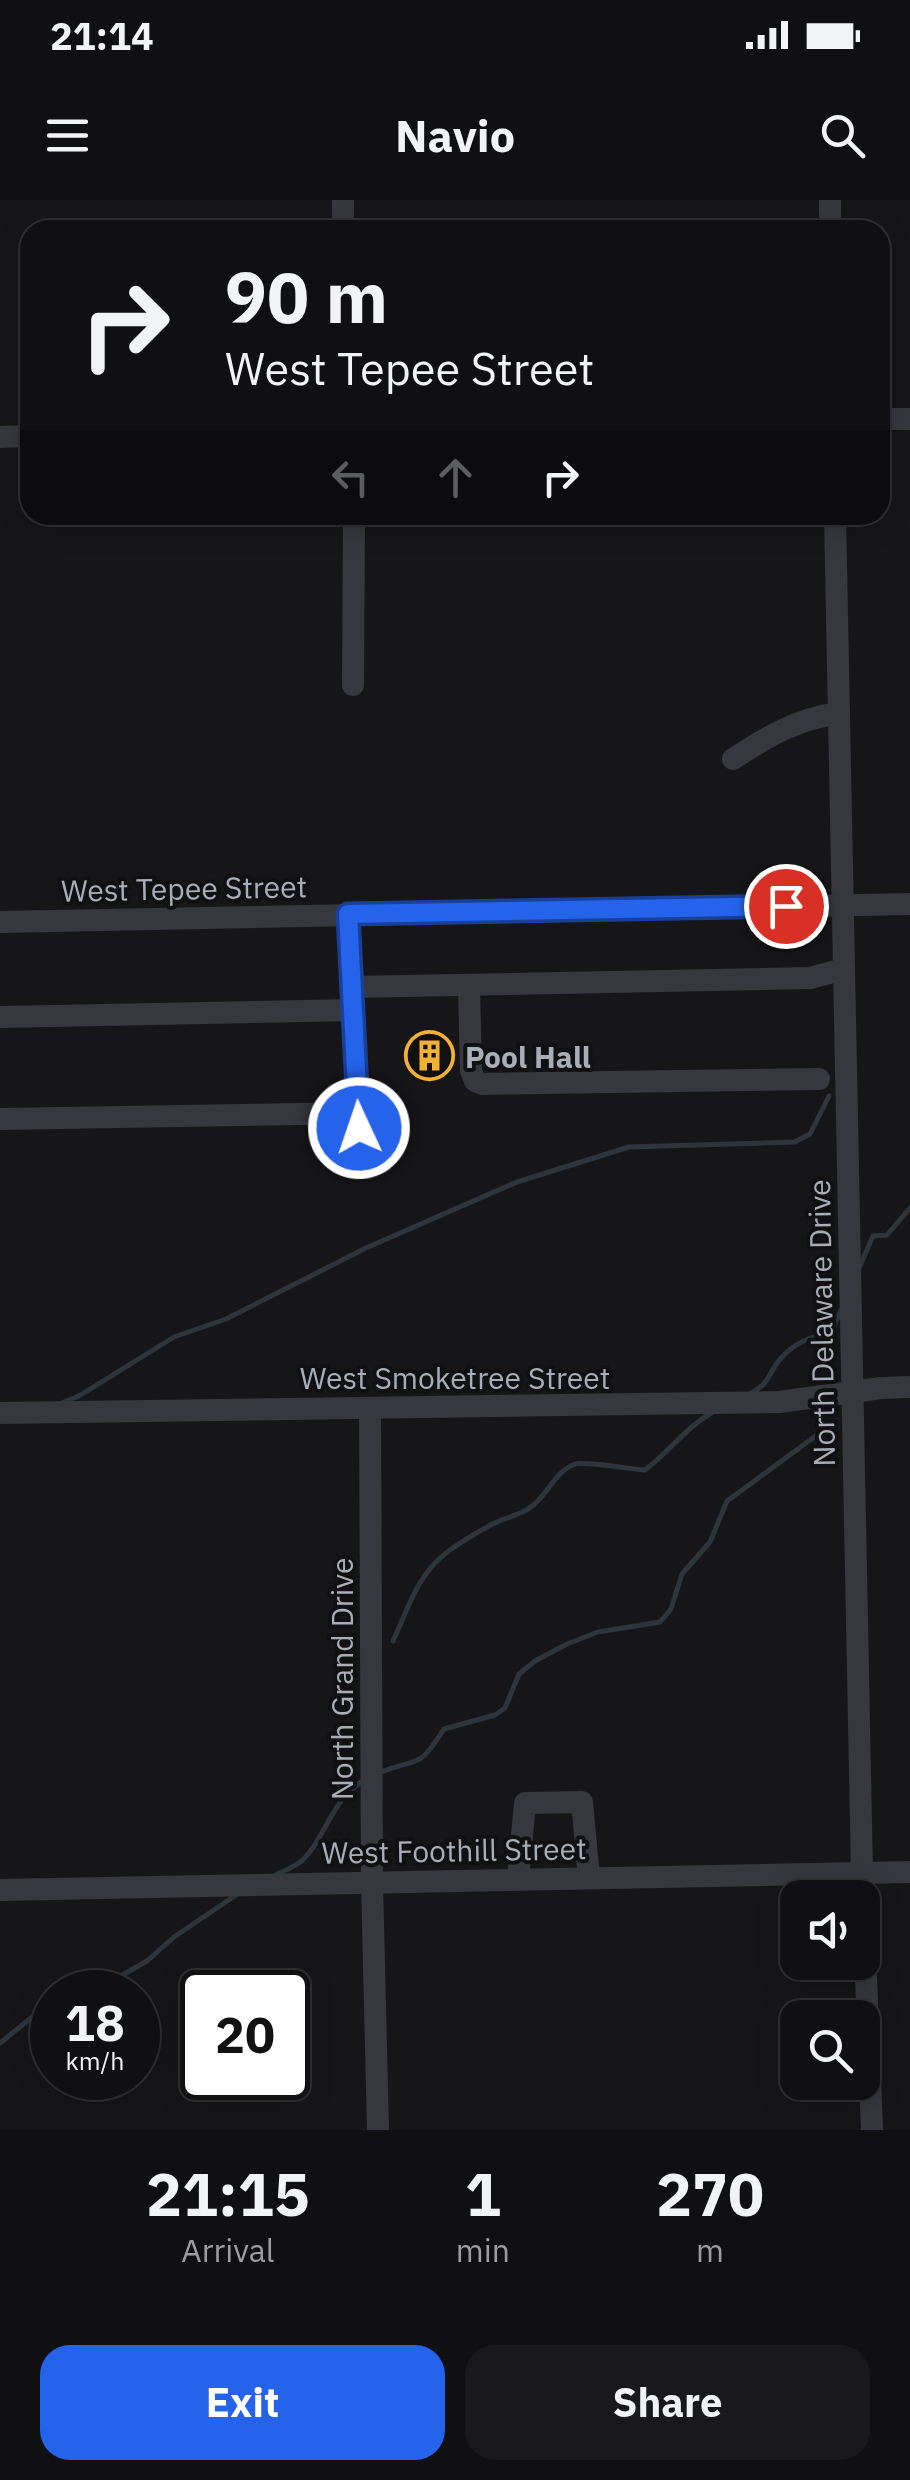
<!DOCTYPE html>
<style>
body{margin:0;font-family:"IBM Plex Sans",sans-serif;background:#19191b;color:#f1f3f6;height:100vh;display:flex;flex-direction:column;font-size:38px;white-space:nowrap}
*{box-sizing:border-box;margin:0}
p{font-size:32px;color:#9c9d9f}
.icon{flex:none;width:55px;height:55px;fill:none;stroke:currentColor;stroke-width:2;stroke-linecap:round;stroke-linejoin:round}
.map{position:relative;height:1930px;overflow:hidden}
.panel{display:flex;flex-direction:column;background:#101012;flex:1}
.panel>*{flex:none}
.top-card{position:absolute;left:20px;top:20px;width:870px;height:305px;border-radius:30px;box-shadow:0 5px 25px #0003,0 0 0 2px #303032;background:#101012;color:#f1f3f6;overflow:hidden}
.tools{position:absolute;left:780px;top:1680px;display:grid;gap:20px}
.tools a{display:grid;place-items:center;width:100px;height:100px;border-radius:20px;background:#101012;box-shadow:0 5px 25px #0003,0 0 0 2px #303032;font-size:50px}
.speed{position:absolute;left:30px;top:1770px;display:flex;gap:20px;font-size:50px;font-weight:700;text-align:center}
.speed>*{display:grid;place-content:center;width:130px;height:130px;border-radius:50%;background:#101012;box-shadow:0 5px 25px #0003,0 0 0 2px #303032;line-height:1}
.speed small{font-size:25px;font-weight:400}
.speed .limit{border:5px solid #111;border-radius:15px;background:#fff;color:#111}
.pin{position:absolute;display:grid;place-items:center;width:85px;height:85px;color:#fff;margin:-42px;border:5px solid #fff;border-radius:50%;box-shadow:0 2px 10px #0007}
.me{position:absolute;width:110px;margin:-55px;rotate:357deg;stroke-linejoin:round;filter:drop-shadow(0 0 8px #0008)}
.turn{display:flex;align-items:center;gap:35px;height:210px;padding:0 40px;font-size:45px}
.turn .icon{width:130px;height:130px;stroke-width:2.5}
.turn b{display:block;font-size:70px;line-height:85px}
.lanes{display:flex;align-items:center;height:95px;padding:0 40px;background:#0003;justify-content:center;gap:50px;direction:ltr}
.lanes .off{opacity:.35}
.eta{display:flex;justify-content:space-evenly;align-items:center;height:170px;text-align:center}
.eta b{font-size:60px;font-weight:700;line-height:70px}
.action{display:flex;gap:20px;margin-top:auto;padding:20px 40px}
.action a{flex:1;height:115px;border-radius:30px;background:#2563eb;color:#fff;font-size:40px;font-weight:700;line-height:115px;text-align:center}
.action a+a{background:#19191b;color:#f1f3f6}
.status{display:flex;justify-content:space-between;align-items:center;height:70px;padding:0 50px;background:#101012;direction:ltr}
.status svg{height:28px;fill:currentColor}
header{display:flex;justify-content:space-between;align-items:center;height:130px;padding:0 40px;background:#101012;font-size:45px;font-weight:700}
.map>svg:first-child{display:block}
.lines{fill:none;stroke-linecap:round;stroke-linejoin:round}
.stream{stroke:#2c353c;stroke-width:5}
.minor{stroke:#37383d;stroke-width:22}
.route-casing{stroke:#184099;stroke-width:25}
.route{stroke:#2563eb;stroke-width:18}
.labels{text-anchor:middle;dominant-baseline:central;stroke-width:8;stroke-linejoin:round;paint-order:stroke}
.street-label{font-size:30px;fill:#a8adb8;stroke:#111113}
.poi-label{font-size:30px;font-weight:bold;fill:#a8adb8;stroke:#111113;text-anchor:start}
</style>
<div class="status"><b>21:14</b><svg viewBox="0 0 49 12"><path d="M0 12V9h3v3zM5 12V6h3v6zM10 12V3h3v9zM15 12V0h3v12zM26 1h20v11H26zM47 4h2v5h-2z"/></svg></div>
<header><svg class="icon" aria-label="menu" viewBox="0 0 24 24"><path d="M4 6h16M4 12h16M4 18h16"/></svg>Navio<svg class="icon" aria-label="search" viewBox="0 0 24 24"><circle cx="10" cy="10" r="6"/><path d="M15 15l6 6"/></svg></header>
<div class="map">
<svg width="910" height="1930" viewBox="0 0 910 1930">
<rect width="100%" height="100%" fill="#161618"/>
<g class="lines">
<g class="stream">
<polyline points="859,1068 873,1036 887,1035 910,1008"/>
<path d="M751,1193C771,1183 768,1172 782,1157C795,1142 813,1137 832,1131L841,1110"/>
<polyline points="64,1202 79,1196 174,1137 226,1119 366,1048 517,982 629,947 795,942 810,934 829,896"/>
<path d="M393,1441C422,1375 423,1362 489,1326C502,1318 519,1316 531,1307C548,1295 554,1272 575,1264C584,1261 631,1269 645,1270C669,1252 688,1225 715,1211"/>
<path d="M381,1572C420,1557 418,1570 444,1529L495,1515L505,1508L519,1474L535,1461L567,1444L598,1432L660,1422L671,1409L682,1374L710,1342L727,1301L817,1235"/>
<path d="M277,1674C284,1671 293,1667 299,1663C324,1644 331,1597 366,1579"/>
<polyline points="63,1792 105,1785 147,1761 174,1737 236,1695"/>
<polyline points="0,1843 52,1801"/>
</g>
<g class="minor">
<polyline points="343,0 343,30"/>
<polyline points="830,0 830,30"/>
<polyline points="880,219 910,219"/>
<polyline points="0,237 30,236"/>
<polyline points="835,315 862,1673 872,1930"/>
<polyline points="353,485 354,315"/>
<path d="M733,559C768,536 797,519 839,513"/>
<polyline points="348,714 359,925"/>
<polyline points="0,722 910,704"/>
<polyline points="469,786 471,871 475,881 482,884 819,879"/>
<polyline points="352,787 810,778 844,769"/>
<polyline points="0,817 353,810"/>
<polyline points="0,919 358,913"/>
<polyline points="370,1208 372,1682 378,1930"/>
<polyline points="0,1213 779,1202 881,1188 910,1187"/>
<polyline points="518,1679 525,1603 582,1602 589,1678"/>
<polyline points="0,1690 910,1672"/>
</g>
</g>
<g class="lines">
<defs>
<polyline id="route" points="359,928 348,714 786,706"/>
</defs>
<use href="#route" class="route-casing"/>
<use href="#route" class="route"/>
</g>
<defs>
<symbol id="building-ring" viewBox="-11 -11 22 22"><circle r="9.5" fill="#111113" stroke="#f2b134" stroke-width="1.5"/><path d="M-4-6H4V6H1V3H-1V6H-4ZM-2.5-4.3h1.7v1.8h-1.7ZM.8-4.3h1.7v1.8H.8ZM-2.5-1h1.7V.8h-1.7ZM.8-1h1.7V.8H.8Z" fill="#f2b134"/></symbol>
</defs>
<g fill-rule="evenodd">
<use href="#building-ring" x="402" y="828" width="55" height="55"/>
</g>
<g class="labels">
<g class="street-label">
<text transform="translate(184 688) rotate(-1)">West Tepee Street</text>
<text transform="translate(821 1123) rotate(-91)">North Delaware Drive</text>
<text x="455" y="1177">West Smoketree Street</text>
<text transform="translate(341 1479) rotate(-90)">North Grand Drive</text>
<text transform="translate(454 1650) rotate(-1)">West Foothill Street</text>
</g>
<g class="poi-label">
<text x="465" y="856">Pool Hall</text>
</g>
</g>
</svg>
<div class="tools">
<a><svg class="icon" aria-label="sound" viewBox="0 0 24 24"><path d="M4 9h4l5-4v14l-5-4H4zM17 9q2 3 0 6"/></svg></a>
<a><svg class="icon" aria-label="search" viewBox="0 0 24 24"><circle cx="10" cy="10" r="6"/><path d="M15 15l6 6"/></svg></a>
</div>
<div class="speed"><div>18<small>km/h</small></div><div class="limit">20</div></div>
<div class="pin" style="left:786px;top:706px;background:#d93025"><svg class="icon" aria-label="arrive" viewBox="0 0 24 24"><path d="M6 21V4h12l-3 4 3 4H6"/></svg></div>
<svg class="me" style="left:359px;top:928px" viewBox="-20 -20 40 40"><circle r="17" fill="#2563eb" stroke="#fff" stroke-width="3"/><path d="M0-11L8 9 0 5-8 9z" fill="#fff"/></svg>
<div class="top-card">
<div class="turn"><svg class="icon" aria-label="right" viewBox="0 0 24 24"><path d="M7 20v-9h11M14 6l5 5-5 5"/></svg><div><b>90 m</b>West Tepee Street</div></div>
<div class="lanes"><svg class="icon off" aria-label="left" viewBox="0 0 24 24"><path d="M17 20v-9H6M10 6l-5 5 5 5"/></svg><svg class="icon off" aria-label="ahead" viewBox="0 0 24 24"><path d="M12 20V5M6 11l6-6 6 6"/></svg><svg class="icon" aria-label="right" viewBox="0 0 24 24"><path d="M7 20v-9h11M14 6l5 5-5 5"/></svg></div>
</div>
</div>
<section class="panel">
<div class="eta">
<div><b>21:15</b><p>Arrival</p></div>
<div><b>1</b><p>min</p></div>
<div><b>270</b><p>m</p></div>
</div>
<div class="action"><a>Exit</a><a>Share</a></div>
</section>
